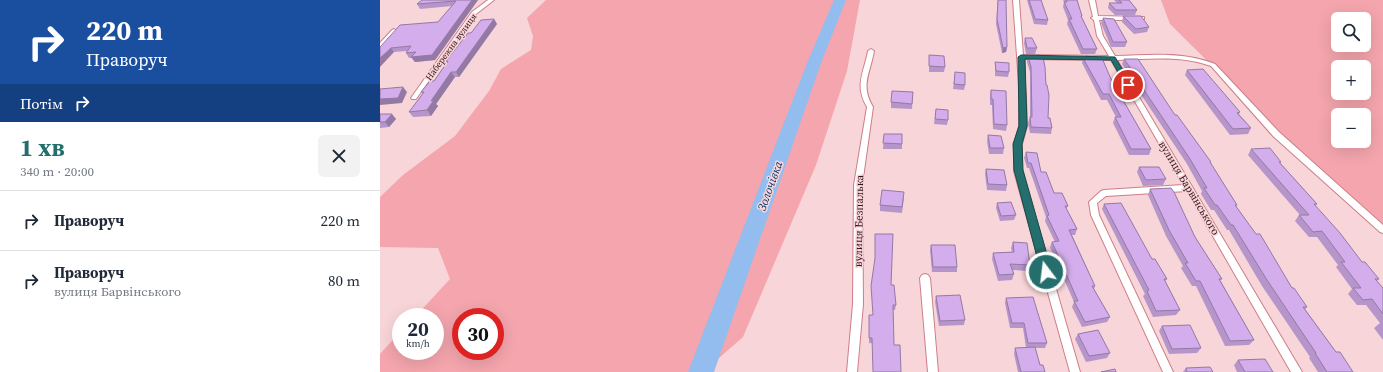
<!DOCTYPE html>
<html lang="uk">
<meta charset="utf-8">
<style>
body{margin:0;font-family:"Source Serif 4",serif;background:#f2f2f3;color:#1f2937;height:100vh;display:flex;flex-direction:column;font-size:15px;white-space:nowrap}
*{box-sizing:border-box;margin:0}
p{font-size:13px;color:#747a83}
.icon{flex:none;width:22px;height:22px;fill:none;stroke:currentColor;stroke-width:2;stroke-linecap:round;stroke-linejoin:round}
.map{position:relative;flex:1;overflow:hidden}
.sheet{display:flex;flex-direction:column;background:#fff;width:380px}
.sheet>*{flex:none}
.banner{background:#1a4fa0;color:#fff;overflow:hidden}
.buttons{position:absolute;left:951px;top:12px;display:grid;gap:8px}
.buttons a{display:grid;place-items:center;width:40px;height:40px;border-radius:6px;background:#fff;box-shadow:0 4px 16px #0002;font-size:20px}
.speed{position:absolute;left:12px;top:308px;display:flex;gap:8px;font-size:20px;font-weight:700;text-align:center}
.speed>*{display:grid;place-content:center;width:52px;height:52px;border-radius:50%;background:#fff;box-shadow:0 4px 16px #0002;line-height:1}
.speed small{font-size:10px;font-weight:400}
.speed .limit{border:6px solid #d22;background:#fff;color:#111}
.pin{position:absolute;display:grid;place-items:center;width:34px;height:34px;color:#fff;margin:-17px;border:2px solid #fff;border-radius:50%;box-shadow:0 1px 4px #0007}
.me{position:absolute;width:44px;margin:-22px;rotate:345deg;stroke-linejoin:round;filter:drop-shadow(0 0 3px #0008)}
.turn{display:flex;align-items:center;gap:14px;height:84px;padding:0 20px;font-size:18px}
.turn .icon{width:52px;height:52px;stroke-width:2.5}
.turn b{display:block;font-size:28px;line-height:34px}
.then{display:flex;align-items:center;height:38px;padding:0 20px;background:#0003;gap:8px;font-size:15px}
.round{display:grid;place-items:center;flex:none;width:42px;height:42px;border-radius:6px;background:#f2f2f3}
.headline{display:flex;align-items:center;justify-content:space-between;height:68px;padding:0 20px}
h1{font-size:24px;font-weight:700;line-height:30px;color:#246f6d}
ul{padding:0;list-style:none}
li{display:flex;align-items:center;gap:12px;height:60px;padding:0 20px;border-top:1px solid #e0e1e3}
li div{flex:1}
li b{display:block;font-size:15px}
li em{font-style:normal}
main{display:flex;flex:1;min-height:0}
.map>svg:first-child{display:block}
.green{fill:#f4a5ad;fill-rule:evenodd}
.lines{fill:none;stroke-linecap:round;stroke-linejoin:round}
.river{fill:#93bdef;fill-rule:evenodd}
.minor-casing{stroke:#cc7f87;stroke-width:2}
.minor{fill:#fff;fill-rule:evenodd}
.wall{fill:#b695cb}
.shaded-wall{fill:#9479a5}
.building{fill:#d4adec;stroke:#9479a5}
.route{fill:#246f6d;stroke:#174847}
.labels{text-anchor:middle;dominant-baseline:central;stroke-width:3;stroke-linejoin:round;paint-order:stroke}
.far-street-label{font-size:9px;fill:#331519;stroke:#f8d5d8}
.street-label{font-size:11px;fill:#331519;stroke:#f8d5d8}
.water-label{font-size:12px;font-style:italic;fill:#03396d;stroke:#f8d5d8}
</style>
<main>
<section class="sheet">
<div class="banner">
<div class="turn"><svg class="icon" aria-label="right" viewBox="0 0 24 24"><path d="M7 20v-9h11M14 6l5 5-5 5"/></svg><div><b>220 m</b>Праворуч</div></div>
<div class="then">Потім<svg class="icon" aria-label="right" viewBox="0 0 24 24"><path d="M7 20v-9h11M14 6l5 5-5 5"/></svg></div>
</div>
<div class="headline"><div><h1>1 хв</h1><p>340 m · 20:00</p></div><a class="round"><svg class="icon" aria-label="close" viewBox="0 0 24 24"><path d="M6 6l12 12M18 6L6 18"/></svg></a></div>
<ul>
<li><svg class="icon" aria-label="right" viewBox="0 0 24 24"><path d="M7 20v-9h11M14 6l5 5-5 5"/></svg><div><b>Праворуч</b></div><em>220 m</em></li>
<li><svg class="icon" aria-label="right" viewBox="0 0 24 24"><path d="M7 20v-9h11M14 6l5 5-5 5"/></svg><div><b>Праворуч</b><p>вулиця Барвінського</p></div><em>80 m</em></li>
</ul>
</section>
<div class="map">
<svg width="1003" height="372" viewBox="0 0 1003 372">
<rect width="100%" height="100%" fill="#f8d5d8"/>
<g class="green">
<path d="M166,0H480L467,71L436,165L363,337L323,372H0V354L21,331V351H55V317H35L70,279L58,248L0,247V197L23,175L75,136L109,91L121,69L151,50L153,36L147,18ZM81,317H115V351H81Z"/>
<path d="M781,0H1003V225L905,138L790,24ZM958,19H984V45H958ZM958,67H984V93H958ZM958,115H984V141H958Z"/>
</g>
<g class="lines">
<polygon class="river" points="454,0 466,0 441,63 334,372 308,372 427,63"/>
<defs>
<g id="minor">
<polygon points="108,0 114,0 96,14 36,99 32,99 31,98 92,12"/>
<path d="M633,0H639L643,55L729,56L717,36L714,20L711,18L713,17L709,0H715L718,16L764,17V19L762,20H719L723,36L735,56C769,55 802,51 835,64L899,132L1003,225V233L1000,232L893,136L831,66C800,55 769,59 737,60L922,372H911L807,191L726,196L717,203L719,215L793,372H783L711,215L709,202L721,191L724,190L803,185L731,60L643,59L646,98L647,126L642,144V171L700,372H690L634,171V144L639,126L640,98Z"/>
<polygon points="14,29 17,31 16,32 2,47 0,48 0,43 12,30"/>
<path d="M491,49L494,51C490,74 480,85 493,107L482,185L483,304L477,372H467L473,304L474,185L487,107C474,85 484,73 488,51Z"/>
<polygon points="545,274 548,275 550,278 558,372 548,372 540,278 542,275"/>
</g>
</defs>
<use href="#minor" class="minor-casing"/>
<use href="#minor" class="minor"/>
</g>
<g class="wall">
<polygon points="42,0 98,0 55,60 35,62 32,58 29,58 26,53 27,51 14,52 0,47 58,22 72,6 40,9 37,4"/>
<polygon points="618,0 627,47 626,52 622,53 616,24"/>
<polygon points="647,0 661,0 668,20 667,25 654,24"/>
<polygon points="683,0 697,0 702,16 702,18 717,49 715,54 701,54 687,24 688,20 683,7 684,2"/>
<polygon points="734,0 749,0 757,10 755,15 735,15 728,8 729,3 737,3"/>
<polygon points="743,16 769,27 767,32 754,34 742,22"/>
<polygon points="723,18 747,42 745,47 731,47 721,23"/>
<polygon points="114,19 117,24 79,77 75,77 56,104 58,106 51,116 33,117 29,112 43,94 41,92 54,81 67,63 66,61 91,33"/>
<polygon points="645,38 657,48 655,54 646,54 644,43"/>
<polygon points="549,55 565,67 564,72 549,72"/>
<polygon points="648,56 666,85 668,118 672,128 671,134 650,133 648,123 650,117 650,72 647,62"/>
<polygon points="706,56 731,79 771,149 769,155 749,155 733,123 735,117 736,117 727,100 721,100 702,63 703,58 706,58"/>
<polygon points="744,59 795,115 831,162 831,164 857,205 856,206 912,288 927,307 925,309 956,352 973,372 938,372 929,358 930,357 882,286 849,230 847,230 834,210 831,210 821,194 822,191 807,164 758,90 758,88 742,64"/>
<polygon points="615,62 629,72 628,77 615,76"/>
<polygon points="807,70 860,112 859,114 871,128 868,134 850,135 805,75"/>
<polygon points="575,72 585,85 584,90 573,89"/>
<polygon points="611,90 627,125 626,131 613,129 612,105 610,105 610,95"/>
<polygon points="533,92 532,109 511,108 511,102"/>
<polygon points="556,109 568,120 567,125 554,124"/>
<polygon points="0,114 16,119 9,127 0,128"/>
<polygon points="504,134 522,144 522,149 503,149"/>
<polygon points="608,135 624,148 623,154 609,154 607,141"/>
<polygon points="871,149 901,162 900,163 937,204 935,206 982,262 999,279 997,281 1003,288 1003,340 994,328 1000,323 986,305 977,305 968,294 972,289 956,267 958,265 937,237 929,237 915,221 919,215 920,215 868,155"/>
<polygon points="646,152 661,172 674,193 688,206 686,209 697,229 695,235 692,235 715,286 714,289 730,317 727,322 702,327 692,307 694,302 670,247 672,242 675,242 665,221 666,217 649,168 647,168 644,158"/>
<polygon points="759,167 786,179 783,185 763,186 757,172"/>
<polygon points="606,169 627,185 626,191 607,190 605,174"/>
<polygon points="770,189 815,237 842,279 840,280 874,340 869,345 845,346 816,286 812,286 801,268 803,266 786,236 768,195"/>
<polygon points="524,198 522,213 500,211 500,205"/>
<polygon points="617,203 636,215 634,220 620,221 616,208"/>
<polygon points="724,204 772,259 787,279 785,281 800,310 796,315 773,317 763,296 765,294 722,209"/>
<polygon points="633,242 650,265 649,271 632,270 634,274 632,280 618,281 612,259 613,253 632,252 631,248"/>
<polygon points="551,245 577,267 577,272 552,272 550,250"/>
<polygon points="511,285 516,305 515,310 513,310 514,345 489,343 489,315 493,315"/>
<polygon points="556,296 585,320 584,325 559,326 555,302"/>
<polygon points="626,298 667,343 665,348 655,348 660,365 665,372 638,372 634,354 635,348 646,348 643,328 630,328 625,303"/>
<polygon points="782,326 821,348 817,353 789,354 779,331"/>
<polygon points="698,334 730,353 727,358 706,362 695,339"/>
<polygon points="858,360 893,372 857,372 854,365"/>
<polygon points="806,368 833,372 803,372"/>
</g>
<g class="shaded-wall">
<polygon points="92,0 98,0 55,60 35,62 31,57"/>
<polygon points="114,19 117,24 79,77 76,72"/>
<polygon points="627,47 626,52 622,53 623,48"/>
<polygon points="11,48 14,52 0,67 0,58"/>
<polygon points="71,72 75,77 56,104 58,106 51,116 47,110 51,101"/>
<polygon points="23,87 27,92 22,103 0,105 0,99"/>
<polygon points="12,114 16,119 9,127 5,122"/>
</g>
<g class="building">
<polygon points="42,0 92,0 52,55 31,57 36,52 26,53 31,46 11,48 0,58 0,47 20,25 58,22 76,1 37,4"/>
<polygon points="618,0 626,0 627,47 623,48 617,19"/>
<polygon points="649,0 661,0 668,20 655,19"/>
<polygon points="686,0 697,0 702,16 701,16 717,49 703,49 689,19 692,19 684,2 687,2"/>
<polygon points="739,0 749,0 757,10 736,10 729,3 742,3"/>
<polygon points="743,16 761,16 769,27 756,29"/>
<polygon points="723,18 734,19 747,42 733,42"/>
<polygon points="114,19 76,72 71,72 51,101 54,100 47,110 29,112 44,92 41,92 50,81 54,81 68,61 66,61 88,33 91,33 101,20"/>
<polygon points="645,38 652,38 657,48 647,48"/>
<polygon points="549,55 564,56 565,67 549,66"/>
<polygon points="659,55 663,57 665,67 666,85 667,85 669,95 668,118 670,118 672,128 651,127 650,117 652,117 651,67 648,56"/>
<polygon points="706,56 722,58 731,79 771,149 751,149 735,117 741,117 729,94 723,94 703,58 707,58"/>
<polygon points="744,59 758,59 795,115 797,115 831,162 830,162 857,205 855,205 876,234 880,234 912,288 914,288 927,307 923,307 956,352 960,352 973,372 947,372 935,353 936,353 887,280 853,225 851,225 837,205 835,205 824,188 827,188 810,159 760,84 762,84"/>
<polygon points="615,62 629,63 629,72 616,71"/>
<polygon points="823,69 860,112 857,113 871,128 853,129 807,70"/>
<polygon points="575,72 585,73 585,85 574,84"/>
<polygon points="23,87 18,98 0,99 0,89"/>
<polygon points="611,90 626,91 627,125 614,124 613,99 611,99"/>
<polygon points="512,91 533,92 532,104 511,102"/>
<polygon points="556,109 568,110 568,120 555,119"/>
<polygon points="0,114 12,114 5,122 0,122"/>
<polygon points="504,134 522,134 522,144 503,143"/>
<polygon points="608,135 621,136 624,148 610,148"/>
<polygon points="890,148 901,162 899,162 937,204 934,204 960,233 982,262 985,262 999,279 995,279 1003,288 1003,314 992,299 983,300 973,288 981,288 961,262 965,262 942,231 933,232 919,215 929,215 871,149"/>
<polygon points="646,152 657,153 661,172 666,172 674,193 682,193 688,206 685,206 697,229 689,230 715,286 712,286 730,317 705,322 694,301 698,301 672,242 679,241 667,216 669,215 651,163 648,163"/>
<polygon points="759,167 779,167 786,179 766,180"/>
<polygon points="606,169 624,170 627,185 608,184"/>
<polygon points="791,188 794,192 815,237 842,279 839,279 874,340 850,341 820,281 816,281 805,263 808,263 789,230 770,189"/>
<polygon points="502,190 524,192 522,207 500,205"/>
<polygon points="631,202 636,215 621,216 617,203"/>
<polygon points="741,203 772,259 775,259 787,279 784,279 800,310 776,311 767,291 769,290 724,204"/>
<polygon points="495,234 513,234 511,285 514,285 516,305 513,305 514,345 520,345 521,372 493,372 492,338 489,338 489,315 493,315 491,286 495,258"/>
<polygon points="633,242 647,243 650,265 630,264 634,274 619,275 613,253 634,252"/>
<polygon points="551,245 575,245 577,267 553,267"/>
<polygon points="580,295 585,320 560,321 556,296"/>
<polygon points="653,297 667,343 648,343 644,323 632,323 626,298"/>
<polygon points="810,325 821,348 792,349 782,326"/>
<polygon points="718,330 730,353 709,356 698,334"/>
<polygon points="655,347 660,365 663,365 665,372 641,372 635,348"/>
<polygon points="885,359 893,372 865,372 858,360"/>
<polygon points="830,367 833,372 807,372 806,368"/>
<polygon points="735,369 736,372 721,372"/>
</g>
<polygon class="route" points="641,55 735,57 752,85 746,86 731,60 645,59 647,126 642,144 643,170 672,272 666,276 661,272 634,170 633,144 639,126 638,57"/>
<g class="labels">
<g class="far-street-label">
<text transform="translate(71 47) rotate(-54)">Набережна вулиця</text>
</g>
<g class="street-label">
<text transform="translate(809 188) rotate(59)">вулиця Барвінського</text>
<text transform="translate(479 221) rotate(-89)">вулиця Безпалька</text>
</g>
<g class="water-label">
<text transform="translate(390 186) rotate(-70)">Золочівка</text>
</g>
</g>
</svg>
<div class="buttons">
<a><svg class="icon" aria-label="search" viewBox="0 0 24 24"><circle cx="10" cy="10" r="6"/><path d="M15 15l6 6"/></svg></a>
<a>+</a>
<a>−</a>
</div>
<div class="speed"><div>20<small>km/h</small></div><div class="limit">30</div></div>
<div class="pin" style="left:748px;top:85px;background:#d93025"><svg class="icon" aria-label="arrive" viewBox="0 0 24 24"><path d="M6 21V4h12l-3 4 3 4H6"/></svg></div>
<svg class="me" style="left:666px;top:272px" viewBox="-20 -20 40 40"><circle r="17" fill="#246f6d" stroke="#fff" stroke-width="3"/><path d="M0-11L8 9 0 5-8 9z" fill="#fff"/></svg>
</div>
</main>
